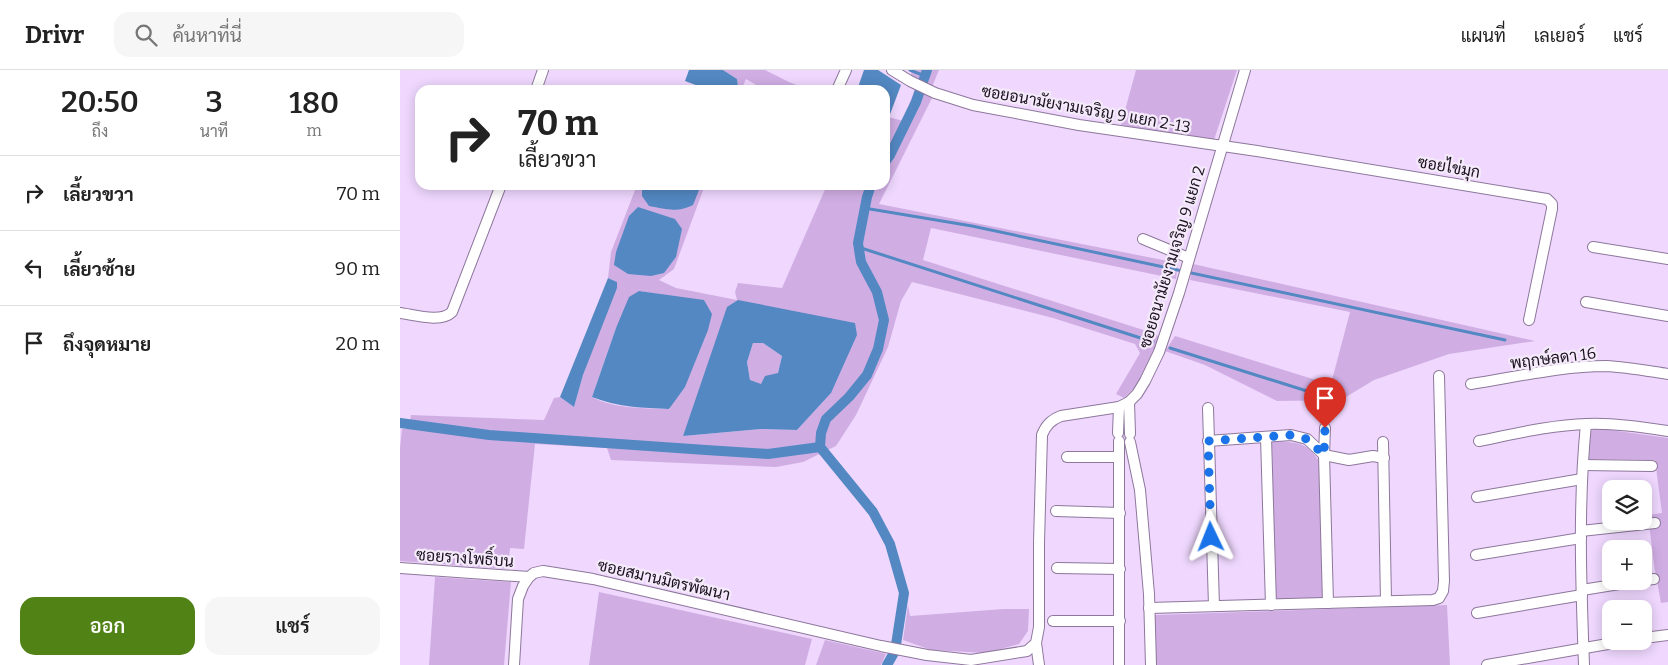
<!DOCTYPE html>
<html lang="th">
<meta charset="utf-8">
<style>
body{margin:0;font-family:Bitter,Sarabun,serif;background:#f6f6f6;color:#222;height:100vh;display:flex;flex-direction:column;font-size:19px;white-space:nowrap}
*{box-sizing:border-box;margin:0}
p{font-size:16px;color:#767676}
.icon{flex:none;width:28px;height:28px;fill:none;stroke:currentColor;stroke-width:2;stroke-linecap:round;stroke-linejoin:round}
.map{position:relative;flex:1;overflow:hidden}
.drawer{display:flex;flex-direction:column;background:#fff;width:400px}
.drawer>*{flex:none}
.banner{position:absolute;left:15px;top:15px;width:475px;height:105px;border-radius:15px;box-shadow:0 2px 12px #0003;background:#fff;color:#222;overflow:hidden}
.buttons{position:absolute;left:1202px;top:410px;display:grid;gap:10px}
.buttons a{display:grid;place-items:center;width:50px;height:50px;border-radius:10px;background:#fff;box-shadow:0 2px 12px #0003;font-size:25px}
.pin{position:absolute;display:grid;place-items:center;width:42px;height:42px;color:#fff;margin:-51px -21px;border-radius:50% 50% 50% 0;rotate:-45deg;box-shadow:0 0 5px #0007}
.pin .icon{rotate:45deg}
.me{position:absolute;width:55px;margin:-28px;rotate:358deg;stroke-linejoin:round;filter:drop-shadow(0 0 4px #0008)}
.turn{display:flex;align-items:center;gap:18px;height:105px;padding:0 20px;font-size:22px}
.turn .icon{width:65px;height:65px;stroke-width:2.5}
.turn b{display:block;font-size:35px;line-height:42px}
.eta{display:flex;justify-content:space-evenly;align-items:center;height:85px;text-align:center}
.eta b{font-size:30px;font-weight:600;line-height:35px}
.primary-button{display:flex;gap:10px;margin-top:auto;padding:10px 20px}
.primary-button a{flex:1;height:58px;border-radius:15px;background:#508216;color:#fff;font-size:20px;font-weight:600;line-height:58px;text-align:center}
.primary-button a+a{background:#f6f6f6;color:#222}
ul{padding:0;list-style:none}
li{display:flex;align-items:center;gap:15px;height:75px;padding:0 20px;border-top:1px solid #e0e0e0}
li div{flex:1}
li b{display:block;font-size:19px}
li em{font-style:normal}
header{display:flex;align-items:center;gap:30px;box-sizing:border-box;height:70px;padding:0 25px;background:#fff;border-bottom:1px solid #e0e0e0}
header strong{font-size:24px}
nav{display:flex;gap:28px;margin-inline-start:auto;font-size:18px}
.search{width:350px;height:45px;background:#f6f6f6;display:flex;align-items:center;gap:12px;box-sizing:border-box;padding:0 18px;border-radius:15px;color:#767676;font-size:19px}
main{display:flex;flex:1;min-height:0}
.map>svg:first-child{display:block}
.green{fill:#d0aee4;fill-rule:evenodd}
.water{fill:#5388c2;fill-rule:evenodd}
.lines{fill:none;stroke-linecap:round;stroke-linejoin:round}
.stream{stroke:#5388c2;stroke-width:3}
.canal{stroke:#5388c2;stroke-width:10}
.minor-casing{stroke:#8d779b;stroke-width:12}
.minor{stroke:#fff;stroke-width:10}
.route{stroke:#1a73e8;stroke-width:9;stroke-dasharray:0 16.2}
.labels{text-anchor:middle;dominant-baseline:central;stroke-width:4.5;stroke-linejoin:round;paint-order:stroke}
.street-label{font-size:16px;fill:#1a111f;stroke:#f4eafa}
</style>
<header>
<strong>Drivr</strong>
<div class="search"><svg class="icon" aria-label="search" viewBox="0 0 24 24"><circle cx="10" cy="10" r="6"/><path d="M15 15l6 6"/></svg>ค้นหาที่นี่</div>
<nav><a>แผนที่</a><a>เลเยอร์</a><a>แชร์</a></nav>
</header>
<main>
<section class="drawer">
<div class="eta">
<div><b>20:50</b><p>ถึง</p></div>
<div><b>3</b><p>นาที</p></div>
<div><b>180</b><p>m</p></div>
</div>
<ul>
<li><svg class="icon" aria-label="right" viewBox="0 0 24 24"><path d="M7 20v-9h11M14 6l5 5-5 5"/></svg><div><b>เลี้ยวขวา</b></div><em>70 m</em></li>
<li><svg class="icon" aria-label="left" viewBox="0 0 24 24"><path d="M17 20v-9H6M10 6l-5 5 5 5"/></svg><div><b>เลี้ยวซ้าย</b></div><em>90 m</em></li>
<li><svg class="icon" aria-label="arrive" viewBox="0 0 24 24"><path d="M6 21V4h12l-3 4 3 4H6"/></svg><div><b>ถึงจุดหมาย</b></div><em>20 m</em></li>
</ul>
<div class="primary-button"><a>ออก</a><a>แชร์</a></div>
</section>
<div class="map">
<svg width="1268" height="595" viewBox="0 0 1268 595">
<rect width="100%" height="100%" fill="#efd7fe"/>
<g class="green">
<polygon points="323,0 365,0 389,12 410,20 365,20 346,9 341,20 336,20 338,16 337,9"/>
<path d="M512,0H539L532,17V28L479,134L778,193L776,209L531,158L523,190L756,264L760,268L737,315L724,328L716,324L740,283L735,274L653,248L512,212L501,231L488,277L456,345L436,376L403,392L376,397L211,390L207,378L135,374L124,479L110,478L108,499L0,491V378L2,359H9L11,345L144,350L154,328L160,327L174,337L183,305L217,212L208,208L211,182L237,115H242L241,118L301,117V115H305L274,199L259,210L276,218L337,230L335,222L338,213L382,218L427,115H485V46L503,51L518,11L510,7ZM239,221L258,224L270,339C244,338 215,339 192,327L216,258ZM338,230L431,323L397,360L361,359L283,366Z"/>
<polygon points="736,0 837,0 814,70 808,71 721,55"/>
<polygon points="793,194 1135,271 1049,284 974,310 941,330 877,331 805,295 765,281 775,266 916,310 932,310 950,242 790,210"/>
<polygon points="353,273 363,273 382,286 378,303 361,315 350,310 347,292"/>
<polygon points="1196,358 1268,368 1268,532 1261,533 1254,495 1248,445 1262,443 1255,390 1186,389 1189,362"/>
<path d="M872,371C898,373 906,370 921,394L924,528L875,529Z"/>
<polygon points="35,507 111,512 104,595 29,595"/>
<polygon points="199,522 412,569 405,595 189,595"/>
<polygon points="508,535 510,546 604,539 629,539 628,561 619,574 586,583 531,580 503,570"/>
<polygon points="1047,535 1050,595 755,595 755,545"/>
<polygon points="425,570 478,582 486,584 481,595 416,595"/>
</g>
<g class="water">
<polygon points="289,0 323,0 337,9 338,16 336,20 309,20 285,11"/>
<polygon points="464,0 478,0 501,15 489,47 485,46 485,20 457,20"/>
<path d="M242,115H301L293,135C276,143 267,139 249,136L242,126Z"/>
<polygon points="238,137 275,149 282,159 276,187 264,203 251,206 228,204 214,195 216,182 229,146"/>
<polygon points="208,208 217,212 217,218 183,305 174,337 160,327"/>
<path d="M239,221L304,230L312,244L308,260L285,317L269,339C243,338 217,337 192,327L216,258L229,227Z"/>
<path d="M338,230L455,253L457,265L431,323L397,360L361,359L283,366L327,237ZM353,273H363L382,286L378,303L365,306L361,314L350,310L347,292Z"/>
</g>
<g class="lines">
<g class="stream">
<polyline points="510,0 525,6"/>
<polyline points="464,138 572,156 1105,270"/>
<polyline points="458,177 753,272"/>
<polyline points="770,278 910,322 936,325"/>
</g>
<g class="canal">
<polyline points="485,92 490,85 516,32 527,0"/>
<polyline points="471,115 467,127 458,173 461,192 477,222 484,250 478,279 467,305 449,327 426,349 421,363 420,377 473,442 490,474 504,523 495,581 487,595"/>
<polyline points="0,353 89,365 306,380 368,384 420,377"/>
</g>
<defs>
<g id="minor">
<polyline points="492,0 510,11 535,23 573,35 679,55 857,81 1147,129 1152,134 1152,139 1129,250"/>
<polyline points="136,20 143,0"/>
<polyline points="437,20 446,0"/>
<polyline points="743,169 789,188"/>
<polyline points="1193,177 1268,189"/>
<polyline points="1186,232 1268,246"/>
<path d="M0,243C15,245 41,253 52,242L101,115"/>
<path d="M1071,314C1116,307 1161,296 1206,296C1227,297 1248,301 1268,304"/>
<polyline points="729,332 730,364"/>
<polyline points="808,338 814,536"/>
<polyline points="925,358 924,385 928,533"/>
<polyline points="718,363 719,337"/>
<polyline points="866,367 871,535"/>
<polyline points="719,371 719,595"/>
<polyline points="808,371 891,365 907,369 924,385 949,390 973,386 984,388"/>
<path d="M1079,371C1114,364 1151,355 1187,354C1214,353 1241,357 1268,361"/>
<polyline points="730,372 740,420 749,524 751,595"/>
<polyline points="983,372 986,531"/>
<polyline points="667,387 719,387"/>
<polyline points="1183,395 1252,396"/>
<polyline points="1077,427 1182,409"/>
<polyline points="656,441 720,443"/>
<polyline points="1181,461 1255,453"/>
<polyline points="1076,485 1181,468"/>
<polyline points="0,498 129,507"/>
<polyline points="657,498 720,499"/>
<polyline points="1244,510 1254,509"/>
<polyline points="1182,520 1238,511"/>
<polyline points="749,538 1033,530 1039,528 1043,521 1044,511 1039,306"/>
<polyline points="1077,543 1182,525"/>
<polyline points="653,551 720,551"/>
<polyline points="1244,568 1268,565"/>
<polyline points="636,573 639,595"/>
<path d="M114,595L118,529L123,516L129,507L134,503L143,501L193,509L481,576L527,585L571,590L627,581L636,573L639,557V472L642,365C646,355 651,350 661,346L719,337L729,332L737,324L745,311L759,282L779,223L845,0"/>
<polyline points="1087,595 1225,571"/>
<path d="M1184,595C1181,515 1178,434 1186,354"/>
</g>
</defs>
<use href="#minor" class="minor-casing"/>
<use href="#minor" class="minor"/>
</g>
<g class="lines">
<polyline class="route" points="811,467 808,371 891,365 907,369 924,385 925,358"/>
</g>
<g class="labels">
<g class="street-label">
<text transform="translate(686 39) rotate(10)">ซอยอนามัยงามเจริญ 9 แยก 2-13</text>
<text transform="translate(1049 97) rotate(10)">ซอยไข่มุก</text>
<text transform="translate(772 187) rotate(-73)">ซอยอนามัยงามเจริญ 9 แยก 2</text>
<text transform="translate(1153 288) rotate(-7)">พฤกษ์ลดา 16</text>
<text transform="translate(65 488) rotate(4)">ซอยรางโพธิ์บน</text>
<text transform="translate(264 510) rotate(13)">ซอยสมานมิตรพัฒนา</text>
</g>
</g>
</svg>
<div class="buttons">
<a><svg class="icon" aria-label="layers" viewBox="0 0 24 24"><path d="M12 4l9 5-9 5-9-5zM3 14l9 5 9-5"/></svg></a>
<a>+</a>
<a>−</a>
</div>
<div class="pin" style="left:925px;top:358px;background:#d93025"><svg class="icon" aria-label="arrive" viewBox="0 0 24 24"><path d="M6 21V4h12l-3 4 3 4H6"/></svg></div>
<svg class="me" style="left:811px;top:467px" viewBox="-20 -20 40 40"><path d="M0-17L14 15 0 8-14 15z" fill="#1a73e8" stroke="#fff" stroke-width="4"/></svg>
<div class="banner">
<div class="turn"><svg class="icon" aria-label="right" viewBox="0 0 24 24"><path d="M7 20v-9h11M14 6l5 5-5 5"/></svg><div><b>70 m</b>เลี้ยวขวา</div></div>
</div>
</div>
</main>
